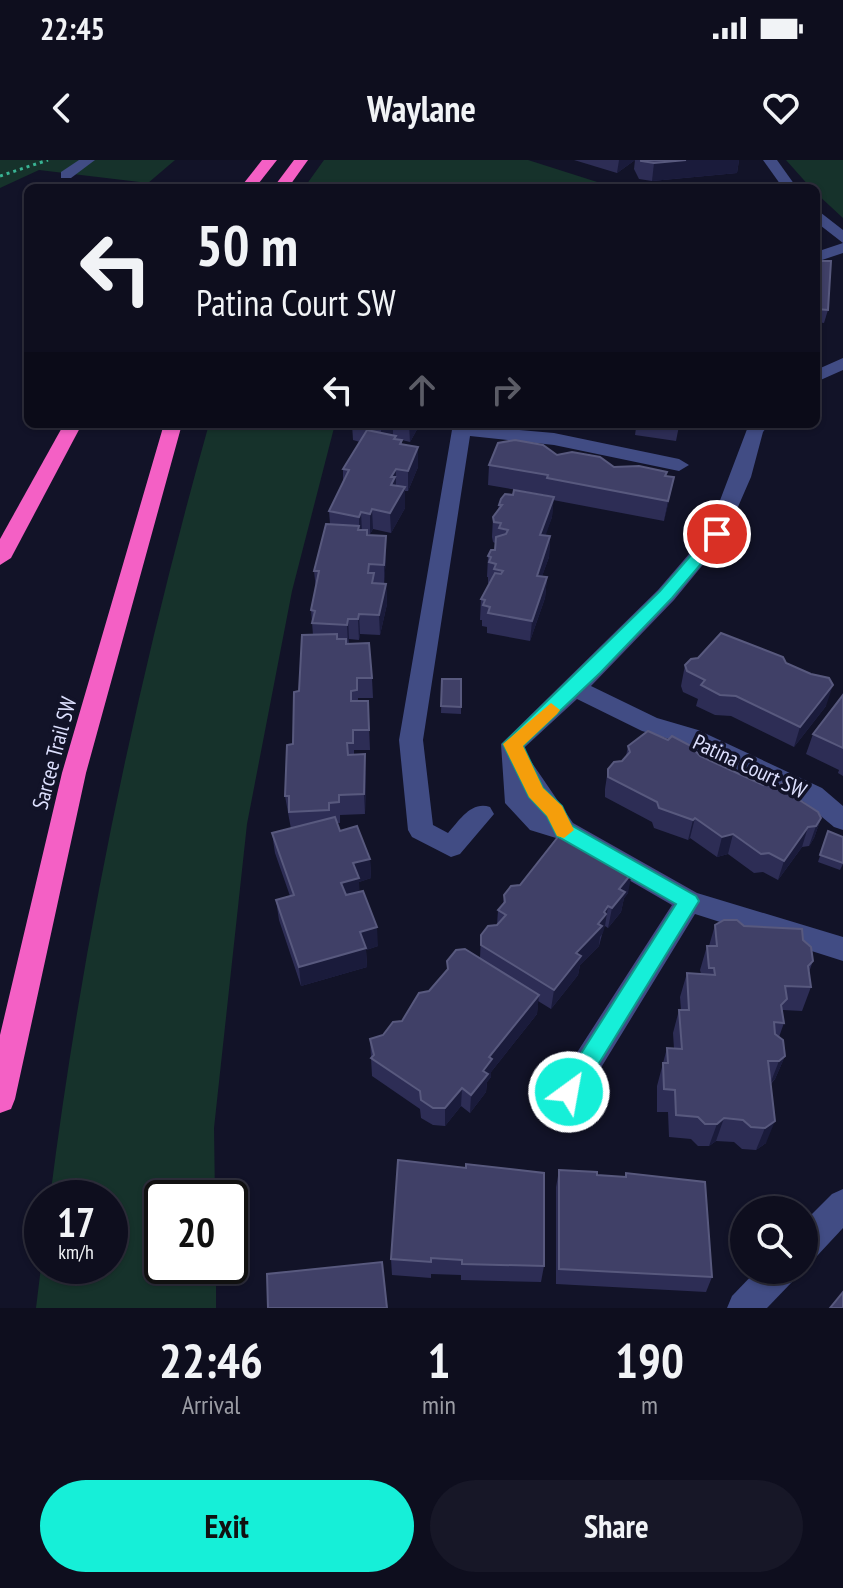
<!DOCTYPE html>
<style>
body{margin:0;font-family:"PT Sans Narrow",sans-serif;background:#171727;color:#f1f3f6;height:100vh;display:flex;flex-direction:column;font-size:30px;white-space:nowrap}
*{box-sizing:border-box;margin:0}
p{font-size:26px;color:#9b9ca4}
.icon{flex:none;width:44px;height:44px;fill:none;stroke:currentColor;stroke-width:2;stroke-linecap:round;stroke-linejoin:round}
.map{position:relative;height:1148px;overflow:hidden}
.panel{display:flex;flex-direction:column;background:#0e0e1e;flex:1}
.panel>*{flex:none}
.hud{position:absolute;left:24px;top:24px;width:796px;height:244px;border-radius:12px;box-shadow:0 2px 6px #0004,0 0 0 2px #2e2e3c;background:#0e0e1e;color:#f1f3f6;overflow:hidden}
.fabs{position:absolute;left:730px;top:1036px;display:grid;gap:16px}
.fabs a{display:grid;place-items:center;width:88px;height:88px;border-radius:50%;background:#0e0e1e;box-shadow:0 2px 6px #0004,0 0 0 2px #2e2e3c;font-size:40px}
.speed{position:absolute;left:24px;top:1020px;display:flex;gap:16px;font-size:40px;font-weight:700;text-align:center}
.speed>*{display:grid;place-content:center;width:104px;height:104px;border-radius:50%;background:#0e0e1e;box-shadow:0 2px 6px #0004,0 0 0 2px #2e2e3c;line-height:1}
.speed small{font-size:20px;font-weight:400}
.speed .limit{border:4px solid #111;border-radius:12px;background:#fff;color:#111}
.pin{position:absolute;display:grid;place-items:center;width:68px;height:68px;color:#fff;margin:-34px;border:4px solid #fff;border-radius:50%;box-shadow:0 2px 8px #0007}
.me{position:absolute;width:88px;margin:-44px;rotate:32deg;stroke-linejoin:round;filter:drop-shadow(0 0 6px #0008)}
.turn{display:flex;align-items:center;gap:28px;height:168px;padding:0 40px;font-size:36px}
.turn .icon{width:104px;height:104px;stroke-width:2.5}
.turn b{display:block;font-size:56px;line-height:68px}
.lanes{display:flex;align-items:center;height:76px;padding:0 40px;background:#0003;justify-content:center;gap:40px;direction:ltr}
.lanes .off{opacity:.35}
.eta{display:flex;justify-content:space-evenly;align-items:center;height:136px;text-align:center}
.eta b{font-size:48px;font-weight:600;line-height:56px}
.button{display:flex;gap:16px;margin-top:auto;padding:16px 40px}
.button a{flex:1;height:92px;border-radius:48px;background:#16efd8;color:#111;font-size:32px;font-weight:600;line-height:92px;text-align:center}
.button a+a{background:#171727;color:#f1f3f6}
.status{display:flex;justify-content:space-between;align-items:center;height:56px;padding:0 40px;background:#0e0e1e;direction:ltr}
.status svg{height:22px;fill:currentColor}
header{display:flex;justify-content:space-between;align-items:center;height:104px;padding:0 40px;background:#0e0e1e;font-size:36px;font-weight:600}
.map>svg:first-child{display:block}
.green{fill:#16322b}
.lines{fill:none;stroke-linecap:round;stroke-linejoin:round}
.path{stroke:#39b393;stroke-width:3;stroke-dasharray:3 4;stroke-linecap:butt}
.minor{fill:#414c84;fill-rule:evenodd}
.highway{fill:#f460c5;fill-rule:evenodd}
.wall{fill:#2d2d55}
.shaded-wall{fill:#1a1b3b}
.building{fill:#404067;stroke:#58597e;stroke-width:2}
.route{fill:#16efd8;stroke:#0e9b8c;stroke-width:2}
.slow{fill:#f59e0b}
.labels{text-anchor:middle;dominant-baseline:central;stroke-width:7;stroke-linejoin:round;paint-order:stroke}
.street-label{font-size:22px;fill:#dcdffd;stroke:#121328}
</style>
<div class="status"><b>22:45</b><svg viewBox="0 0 49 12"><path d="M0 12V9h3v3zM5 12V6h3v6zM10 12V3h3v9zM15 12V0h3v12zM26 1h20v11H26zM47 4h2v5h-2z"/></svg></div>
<header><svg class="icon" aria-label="back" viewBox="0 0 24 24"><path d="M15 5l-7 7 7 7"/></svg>Waylane<svg class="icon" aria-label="heart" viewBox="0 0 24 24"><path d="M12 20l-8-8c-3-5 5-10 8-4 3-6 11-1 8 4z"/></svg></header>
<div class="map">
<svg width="843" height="1148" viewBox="0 0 843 1148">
<rect width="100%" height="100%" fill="#121328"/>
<g class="green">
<polygon points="0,0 175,0 148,23 39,10 0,28"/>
<polygon points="324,0 528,0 616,28 304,28"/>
<polygon points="786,0 843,0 843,58 816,33 816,28 811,28"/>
<path d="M209,264H335L292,431L247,664L214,968L215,1038H162V1106H216V1148H36L42,1099V1106H110V1038H50C83,777 138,517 209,264Z"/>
</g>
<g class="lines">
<polyline class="path" points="0,16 48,0"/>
<g class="minor">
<polygon points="79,0 95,0 71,18 61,18 61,12"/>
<polygon points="763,0 777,0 797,28 783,28"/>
<polygon points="816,49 843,70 843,83 816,62"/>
<polygon points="843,83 843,93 816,102 816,92"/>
<polygon points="843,198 843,210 816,222 816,210"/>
<path d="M453,264L554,273L679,299L689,305L679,311L554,285L470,276L423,580L433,665L448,673C460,660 471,641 490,647L494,654L460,694L451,697L412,677L408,670L399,580Z"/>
<polygon points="749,264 769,264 763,272 751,317 724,379 674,440 591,526 657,558 698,570 822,628 843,646 843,670 834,667 804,642 683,583 642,571 577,539 525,587 526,594 573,663 697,733 843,777 843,801 695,754 580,942 569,946 558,942 554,932 558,922 672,745 556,678 530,670 505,643 501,584 658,430 708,372"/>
<polygon points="843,1029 843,1068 816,1097 804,1101 804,1062 832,1034"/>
<polygon points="757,1110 797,1110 792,1122 767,1148 727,1148 732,1136"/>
</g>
<g class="highway">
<polygon points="262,0 277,0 255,28 240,28"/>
<polygon points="294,0 308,0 288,28 273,28"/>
<polygon points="64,264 82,264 11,398 0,405 0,379"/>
<polygon points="164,264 182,264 86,613 15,939 11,949 0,953 0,875 62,613"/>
</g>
</g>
<g class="wall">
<polygon points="574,0 635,0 617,13"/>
<polygon points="635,0 739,0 737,13 652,21 639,19 634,9"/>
<polygon points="816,101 828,150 824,163 816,162"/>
<polygon points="352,264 420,264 410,282 402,280 402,285 418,307 408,331 405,331 405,348 391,373 373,369 370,374 368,374 368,375 386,376 386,396 384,424 386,424 387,444 380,475 360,474 359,480 349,479 349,484 372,518 373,538 358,538 358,541 368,541 370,590 354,590 354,594 366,614 365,654 340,655 340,663 337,663 340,671 370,699 371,718 359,722 359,732 378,786 366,790 367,807 301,826 279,760 276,740 290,736 275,693 272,673 291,669 285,636 299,531 313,475 311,450 316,429 314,411 330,364 329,351 343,321 343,309 360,282 353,280"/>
<polygon points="581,264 613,264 612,269"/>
<polygon points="625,264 694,264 693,269 679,266 676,281 635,275 636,268 625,267"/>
<polygon points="557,295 614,307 674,317 664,361 553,340 552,357 545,375 550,376 549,397 542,416 547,417 545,438 530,481 487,473 487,467 482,466 482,460 480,460 481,439 490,423 488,423 488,417 487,417 488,396 495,390 495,383 493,382 492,377 493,357 498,350 499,345 513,335 546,335 488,325 489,305"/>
<polygon points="786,503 826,546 794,587 731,556 715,555 696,546 698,539 683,532 681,526 685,505"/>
<polygon points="442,519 461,519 461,554 441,553"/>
<polygon points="843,535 843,616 838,613 839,610 806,594 813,574"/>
<polygon points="628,586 700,596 800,641 821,658 814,678 809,686 802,687 778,720 763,712 754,713 728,694 717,697 690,678 688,680 654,668 652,662 605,637 605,629 608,609 622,601 626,596"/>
<polygon points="828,671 843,704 840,710 818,702"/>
<polygon points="583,686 628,733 624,738 621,752 608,768 605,766 604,767 599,786 580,805 578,815 551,849 538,841 537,854 491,912 491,917 487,922 486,932 470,953 461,946 445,966 433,965 421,958 420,949 372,916 370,879 383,875 402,861 447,811 447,801 480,798 481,775 497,765 498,750 503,744 504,735"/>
<polygon points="715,765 744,766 803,780 813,801 809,812 811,827 802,851 783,850 782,852 784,863 779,877 785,896 775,919 771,924 766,983 756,990 742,989 734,982 716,981 709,986 698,986 691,979 669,977 668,952 657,952 657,926 667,888 674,889 673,873 679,850 681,850 680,837 687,813 701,814 700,810 707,786 709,786"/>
<polygon points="398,1000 544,1106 541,1122 461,1120 461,1115 431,1114 431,1118 392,1115 391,1099"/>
<polygon points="559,1010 597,1015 625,1017 626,1013 712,1117 706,1132 556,1124 556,1027"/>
</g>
<g class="shaded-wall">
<polygon points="619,0 635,0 617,13"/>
<polygon points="686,0 739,0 737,13 652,21 654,3"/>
<polygon points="383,264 393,264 393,279 381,285 381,265"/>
<polygon points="409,264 420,264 410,282"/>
<polygon points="418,287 418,307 408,331 408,311"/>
<polygon points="396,309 396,329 392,345 391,317"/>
<polygon points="674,317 670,337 664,361 668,341"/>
<polygon points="405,327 405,348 391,373 390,353"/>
<polygon points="554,337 552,357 539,395 540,375"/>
<polygon points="372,349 373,369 370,374 370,354"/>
<polygon points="361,352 362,373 359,377 359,357"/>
<polygon points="386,376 386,396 384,425 384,405"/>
<polygon points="550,376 549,397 535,436 537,416"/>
<polygon points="547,417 545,438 530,481 532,461"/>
<polygon points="386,424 387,444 380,475 379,455"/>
<polygon points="359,454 360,474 359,480 358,459"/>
<polygon points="348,459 349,479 348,485 347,465"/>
<polygon points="833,525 826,546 794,587 800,567"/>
<polygon points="365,594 366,614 365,654 364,634"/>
<polygon points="695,658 690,678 688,680 693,660"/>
<polygon points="821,658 814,678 809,686 816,666"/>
<polygon points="808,667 802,687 778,720 784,701"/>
<polygon points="733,674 728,694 717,697 722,677"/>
<polygon points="370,699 371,718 359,722 360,738 343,743 341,723 353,703"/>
<polygon points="632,713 628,733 624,738 621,752 608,768 612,748 619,729"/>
<polygon points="608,746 605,766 603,773 600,777 599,786 580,805 578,815 551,849 554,830 576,793 598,764 604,752"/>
<polygon points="377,767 378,786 366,790 367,807 301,826 299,807 360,772"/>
<polygon points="539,835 537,854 491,912 491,917 487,922 486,932 470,953 471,935 489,897"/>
<polygon points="785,896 775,919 770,924 779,901"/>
<polygon points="462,928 461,946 445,966 445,948"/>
<polygon points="724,958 716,981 709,986 717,964"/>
<polygon points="775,961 766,983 756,990 765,968"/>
</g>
<g class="building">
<polygon points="641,0 686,0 654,3 641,1"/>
<polygon points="816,101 831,101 828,150 816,149"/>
<polygon points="367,270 396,276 394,279 402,280 400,284 418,287 408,311 396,309 391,317 395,317 391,325 405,327 390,353 372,349 370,354 361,352 359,357 329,351 349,310 343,309"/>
<polygon points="515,280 543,285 557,295 572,292 600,297 614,307 639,306 667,312 665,316 674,317 668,341 547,318 548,315 489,305 498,283"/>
<polygon points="514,330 554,337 540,375 550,376 537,416 547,417 532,461 488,453 490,447 483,445 485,440 481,439 495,413 501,414 503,411 494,409 496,404 489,402 491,397 488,396 491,390 495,390 496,377 506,374 508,370 499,368 501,363 494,362 493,357 502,345 499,345 501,339 505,334 513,335"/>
<polygon points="326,364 359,366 358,370 367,370 367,375 386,376 384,405 369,404 368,413 374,413 372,423 386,424 379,455 359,454 358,459 348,459 347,465 312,463 315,451 311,450 319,411 314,411"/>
<polygon points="721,473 783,497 786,503 811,514 829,518 833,525 800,567 736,536 720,535 701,525 705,520 687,511 685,505 691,499 698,498"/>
<polygon points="337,474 337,479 346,479 346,484 369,483 372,518 357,518 357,530 351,531 351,541 368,541 369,570 353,570 353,583 347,583 348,595 365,594 364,634 339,635 339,642 329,643 329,650 289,652 289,636 285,636 287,585 293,584 294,532 299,531 302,475"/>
<polygon points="442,519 461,519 461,547 441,546"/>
<polygon points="843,535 843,588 813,574"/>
<polygon points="648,571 668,580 672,576 691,586 700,596 763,625 767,620 779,626 782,623 802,634 798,639 818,652 821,658 816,666 808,667 784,701 769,693 761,694 733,674 722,677 695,658 693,660 659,648 657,642 608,617 608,609 614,602 622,601 630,592 628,586"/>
<polygon points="335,657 340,671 357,666 370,699 353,703 359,718 341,723 346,735 363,731 377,767 360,772 366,788 299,807 276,740 294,735 272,673"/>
<polygon points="828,671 843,677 843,703 820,695"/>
<polygon points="561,673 571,674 581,679 583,686 614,698 616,704 632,713 619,729 625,732 612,748 608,746 604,752 606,754 598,764 602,766 576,793 581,796 554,830 481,785 481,775 488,766 497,765 506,755 498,750 505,742 504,735 511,726 520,725"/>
<polygon points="724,760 737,760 744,766 802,769 803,780 811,787 813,801 808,806 811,827 785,826 787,839 781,845 784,863 774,862 775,874 783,880 785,896 779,901 768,901 775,961 765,968 751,967 743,960 724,958 717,964 705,964 698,957 676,955 675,930 664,929 663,903 668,903 667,888 682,889 679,850 689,850 687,813 715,815 714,808 709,808 707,786 717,786 715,765"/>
<polygon points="465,789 539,835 489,897 492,899 483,911 488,914 471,935 462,928 445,948 433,948 421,940 420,931 371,898 374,895 370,879 383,875 393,862 402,861 419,833 429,831 448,809 447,801 456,790"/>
<polygon points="398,1000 466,1008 466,1004 544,1013 544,1106 462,1104 462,1100 431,1098 431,1102 391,1099"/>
<polygon points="559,1010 597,1012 597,1015 626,1017 626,1013 705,1022 712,1117 559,1109"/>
<polygon points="382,1102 387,1148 268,1148 267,1114"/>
<polygon points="843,1132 843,1148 830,1148"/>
</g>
<polygon class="route" points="717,369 725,374 723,378 672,438 600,513 523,586 543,628 562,646 571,665 696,736 699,741 577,939 569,942 561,939 558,932 561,925 676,744 557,676 547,656 529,637 503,584 660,431 712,371"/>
<polygon class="slow" points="551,543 560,550 557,554 523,586 543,628 562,646 574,670 564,678 557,676 547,656 529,637 503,584"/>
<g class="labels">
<g class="street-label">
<text transform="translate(54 593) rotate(-75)">Sarcee Trail SW</text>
<text transform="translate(750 606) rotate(25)">Patina Court SW</text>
</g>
</g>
</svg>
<div class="fabs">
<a><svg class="icon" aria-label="search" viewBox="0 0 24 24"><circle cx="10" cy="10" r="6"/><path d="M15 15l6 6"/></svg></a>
</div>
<div class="speed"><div>17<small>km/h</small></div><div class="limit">20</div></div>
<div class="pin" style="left:717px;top:374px;background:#d93025"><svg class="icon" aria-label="arrive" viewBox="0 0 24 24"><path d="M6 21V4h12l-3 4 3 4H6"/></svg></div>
<svg class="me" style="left:569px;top:932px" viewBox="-20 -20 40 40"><circle r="17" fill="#16efd8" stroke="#fff" stroke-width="3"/><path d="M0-11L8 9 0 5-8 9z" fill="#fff"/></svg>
<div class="hud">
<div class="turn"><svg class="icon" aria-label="left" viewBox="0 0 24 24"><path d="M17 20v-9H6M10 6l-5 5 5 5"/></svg><div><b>50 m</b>Patina Court SW</div></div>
<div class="lanes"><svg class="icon" aria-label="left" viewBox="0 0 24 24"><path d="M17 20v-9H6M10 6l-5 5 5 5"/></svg><svg class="icon off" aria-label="ahead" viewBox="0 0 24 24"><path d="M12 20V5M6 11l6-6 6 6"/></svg><svg class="icon off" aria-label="right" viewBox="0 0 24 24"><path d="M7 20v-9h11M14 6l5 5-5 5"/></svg></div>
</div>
</div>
<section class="panel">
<div class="eta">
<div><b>22:46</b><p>Arrival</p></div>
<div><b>1</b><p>min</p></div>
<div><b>190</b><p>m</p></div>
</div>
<div class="button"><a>Exit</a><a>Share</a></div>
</section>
